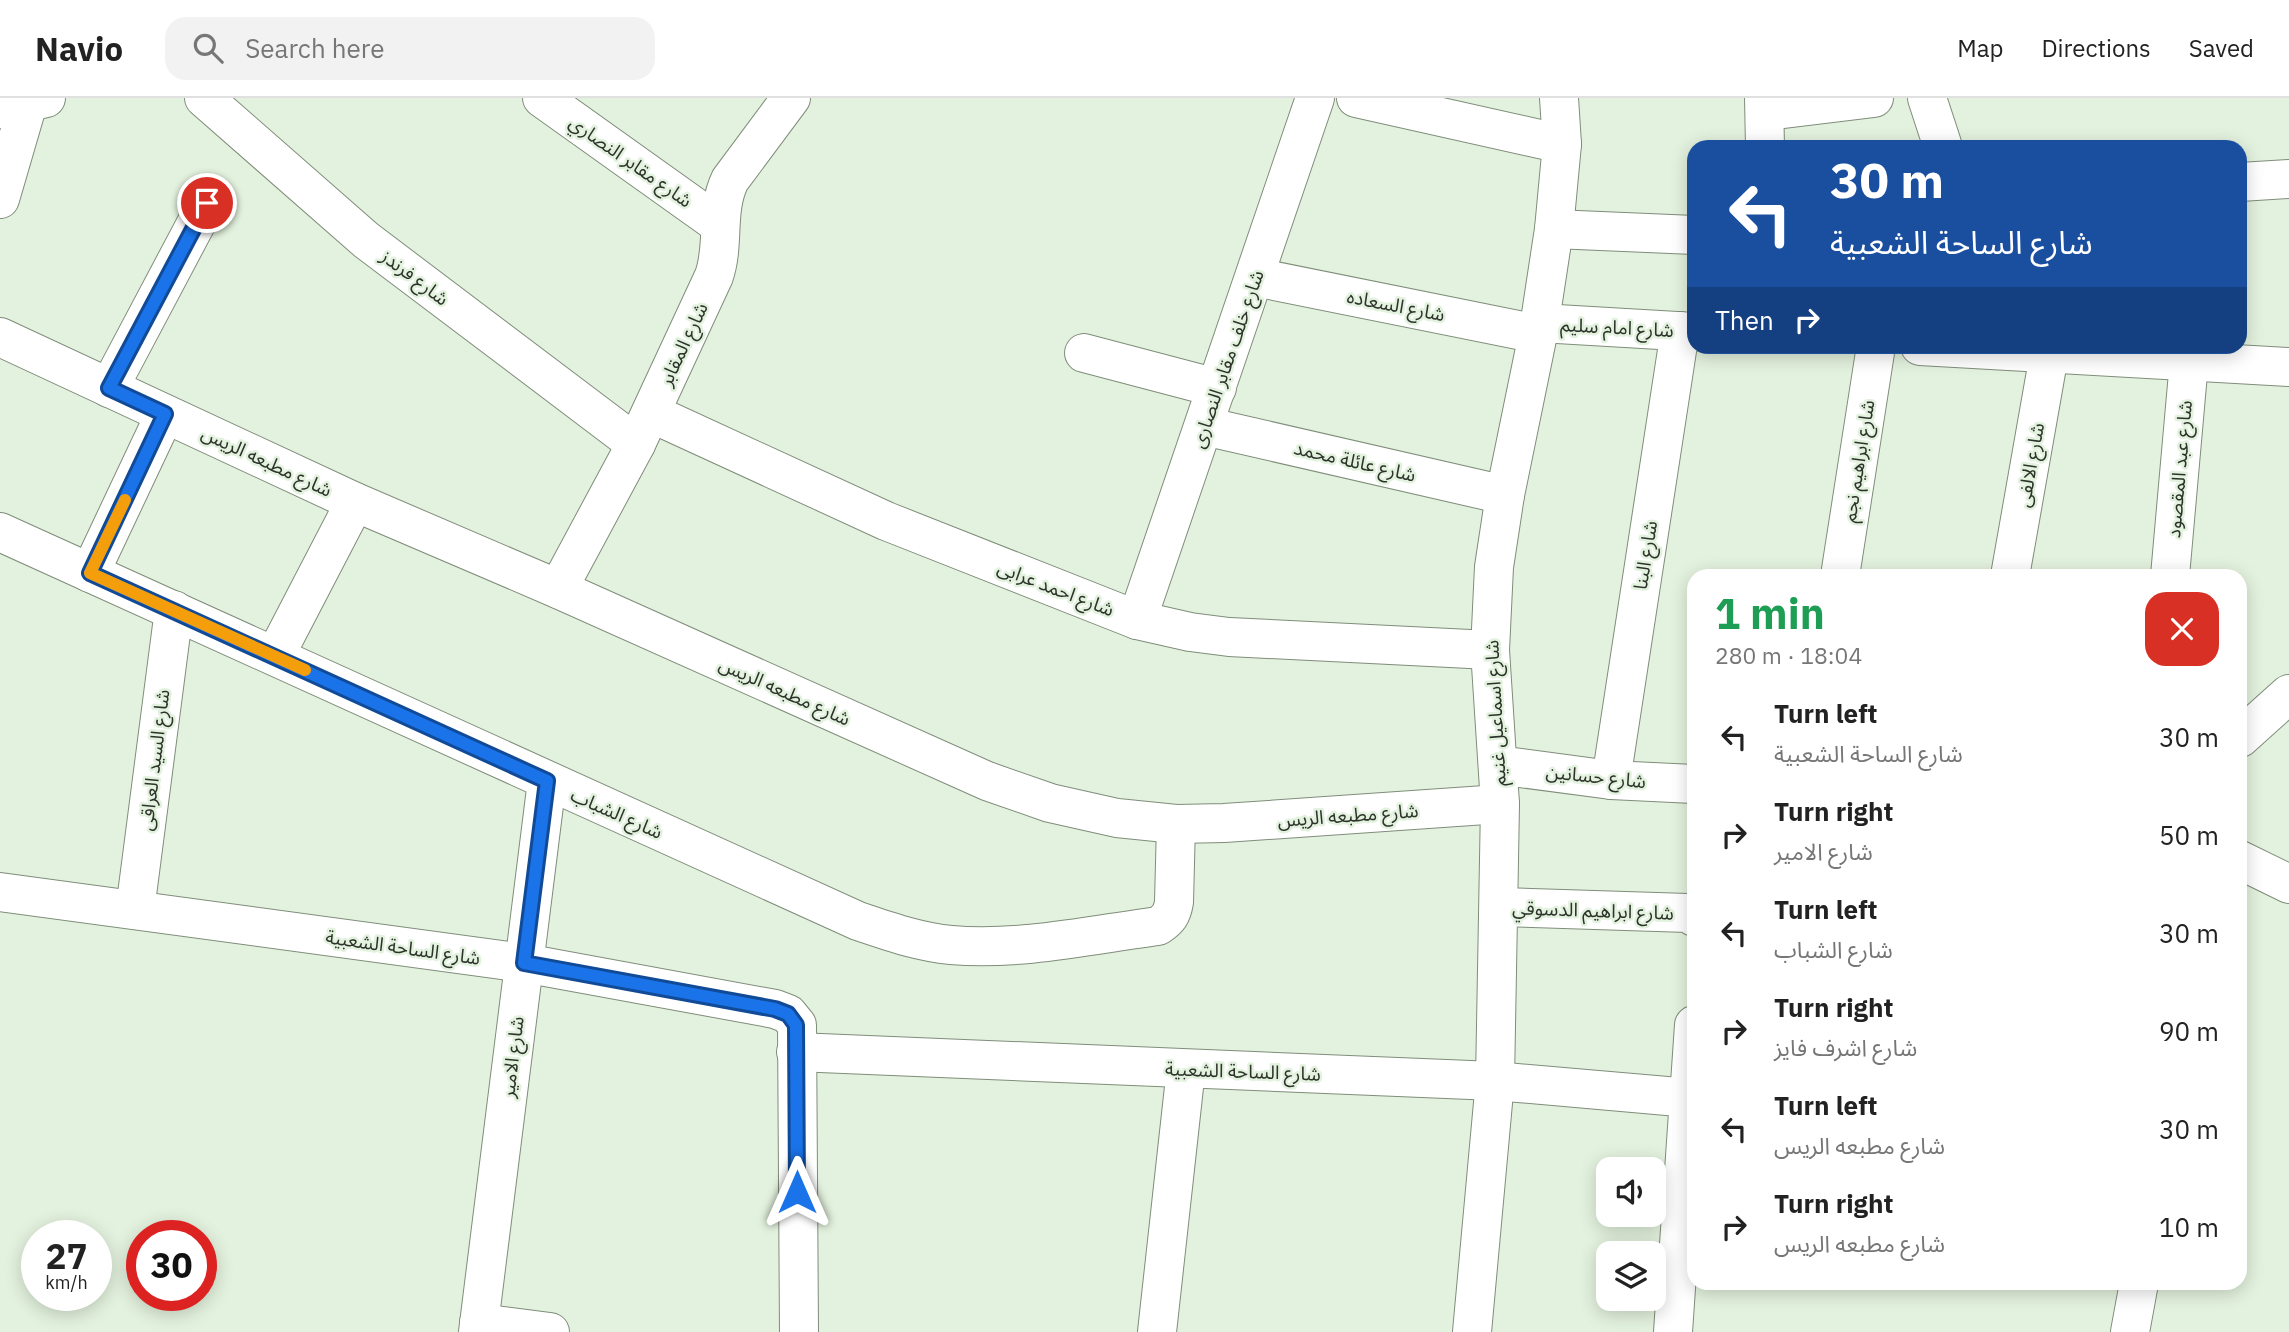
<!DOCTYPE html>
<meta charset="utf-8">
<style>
body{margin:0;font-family:"IBM Plex Sans","Noto Sans Arabic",sans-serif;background:#f2f2f2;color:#222;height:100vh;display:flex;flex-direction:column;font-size:26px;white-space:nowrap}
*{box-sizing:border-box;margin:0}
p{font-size:23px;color:#767676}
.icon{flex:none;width:38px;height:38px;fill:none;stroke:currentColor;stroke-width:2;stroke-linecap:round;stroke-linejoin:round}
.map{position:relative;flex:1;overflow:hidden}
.details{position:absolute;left:1687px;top:471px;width:560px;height:721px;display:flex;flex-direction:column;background:#fff;border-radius:21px;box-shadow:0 4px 18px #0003}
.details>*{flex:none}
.guide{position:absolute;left:1687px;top:42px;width:560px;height:214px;border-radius:21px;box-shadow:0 4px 18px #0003;background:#1a4fa0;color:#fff;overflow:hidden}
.tools{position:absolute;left:1596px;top:1059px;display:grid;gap:14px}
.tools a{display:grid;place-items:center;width:70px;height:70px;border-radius:14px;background:#fff;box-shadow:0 4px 18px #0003;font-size:35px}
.speed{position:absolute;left:21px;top:1122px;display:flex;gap:14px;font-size:35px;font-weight:700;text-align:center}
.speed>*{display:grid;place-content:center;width:91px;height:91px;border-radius:50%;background:#fff;box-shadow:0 4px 18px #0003;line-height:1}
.speed small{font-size:18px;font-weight:400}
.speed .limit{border:10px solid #d22;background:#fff;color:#111}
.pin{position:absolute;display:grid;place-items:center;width:60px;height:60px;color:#fff;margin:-30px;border:4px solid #fff;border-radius:50%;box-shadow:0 2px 7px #0007}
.me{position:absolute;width:77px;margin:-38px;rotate:0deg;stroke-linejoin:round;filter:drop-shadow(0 0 5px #0008)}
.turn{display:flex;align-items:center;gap:24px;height:147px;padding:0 28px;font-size:32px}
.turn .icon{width:91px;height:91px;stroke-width:2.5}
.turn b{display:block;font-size:49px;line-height:60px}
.then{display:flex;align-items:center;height:66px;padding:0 28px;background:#0003;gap:14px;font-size:26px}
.round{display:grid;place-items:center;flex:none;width:74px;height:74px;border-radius:21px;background:#f2f2f2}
.summary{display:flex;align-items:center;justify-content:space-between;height:119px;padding:0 28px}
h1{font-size:42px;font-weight:700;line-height:52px;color:#1e9e55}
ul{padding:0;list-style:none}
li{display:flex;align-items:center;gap:21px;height:98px;padding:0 28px}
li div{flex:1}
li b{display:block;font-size:26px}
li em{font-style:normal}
header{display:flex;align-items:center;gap:42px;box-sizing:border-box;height:98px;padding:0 35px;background:#fff;border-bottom:2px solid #e0e0e0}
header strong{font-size:33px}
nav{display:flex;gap:38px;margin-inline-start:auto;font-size:24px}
.search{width:490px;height:63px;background:#f2f2f2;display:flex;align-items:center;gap:18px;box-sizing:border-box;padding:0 24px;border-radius:21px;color:#767676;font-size:26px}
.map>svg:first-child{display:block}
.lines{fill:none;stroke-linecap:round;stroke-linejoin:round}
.minor-casing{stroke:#7f8d7a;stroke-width:40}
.major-casing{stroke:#7f8d7a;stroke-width:40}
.minor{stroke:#fff;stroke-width:38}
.major{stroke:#fff;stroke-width:38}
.route-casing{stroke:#114b97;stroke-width:18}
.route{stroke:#1a73e8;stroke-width:12}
.slow{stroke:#f59e0b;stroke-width:12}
.labels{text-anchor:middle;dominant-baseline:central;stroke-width:5;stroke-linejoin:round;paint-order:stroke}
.street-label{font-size:19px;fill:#2d332b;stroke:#e3f2de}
</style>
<header>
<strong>Navio</strong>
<div class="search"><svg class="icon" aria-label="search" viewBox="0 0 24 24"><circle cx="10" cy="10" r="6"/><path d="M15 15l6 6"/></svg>Search here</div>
<nav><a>Map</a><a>Directions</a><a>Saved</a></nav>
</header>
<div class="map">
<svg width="2289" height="1234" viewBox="0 0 2289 1234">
<rect width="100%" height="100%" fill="#e3f2de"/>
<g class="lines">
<defs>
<g id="minor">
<polyline points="204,0 366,142 636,346"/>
<polyline points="542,0 720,127"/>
<polyline points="1356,0 1562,46"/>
<polyline points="1764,0 1765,49"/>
<polyline points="1927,0 1943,49"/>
<polyline points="1766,13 1874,0"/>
<polyline points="2240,84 2289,81"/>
<polyline points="0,101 28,5"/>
<polyline points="1554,131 1694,137"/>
<polyline points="1255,179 1538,236"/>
<polyline points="1540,225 1694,234"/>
<polyline points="0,239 355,404 558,491 987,683 1050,705 1117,720 1176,726 1224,725 1500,706"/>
<polyline points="1920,248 2289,269"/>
<polyline points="1084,255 1217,290"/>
<polyline points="109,290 207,105"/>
<polyline points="651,315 886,423 1137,522 1190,534 1229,539 1490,552"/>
<polyline points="1204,328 1505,397"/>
<path d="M0,434L858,823C888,833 918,844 951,847C1019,853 1091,837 1158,828C1169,821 1172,816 1174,804L1176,726"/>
<polyline points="90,475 165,316"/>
<polyline points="1840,478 1876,248"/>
<polyline points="2010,478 2049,257"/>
<polyline points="2170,478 2189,264"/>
<path d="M558,491L636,346L714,178C725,146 715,113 730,82L791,0"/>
<polyline points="1137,522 1315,0"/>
<polyline points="275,558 355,404"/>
<polyline points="2240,640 2289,596"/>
<polyline points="1498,667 1611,682 1694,686"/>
<polyline points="1611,682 1680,233"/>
<polyline points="2240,762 2289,786"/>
<polyline points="0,794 524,865 775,911 788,916 797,927 799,1234"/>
<polyline points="1499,809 1688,815 1694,819"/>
<polyline points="135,812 174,512"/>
<polyline points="796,954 1495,983 1690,1000"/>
<polyline points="479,1225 550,1234"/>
<polyline points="478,1234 547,683"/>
<polyline points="1157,1234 1186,971"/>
<polyline points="1472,1234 1495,983 1500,706 1490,552 1494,469 1505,397 1538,236 1554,131 1562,46 1559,0"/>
<polyline points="1673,1234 1694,927"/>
<polyline points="2130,1234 2139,1185"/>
</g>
<polyline id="major" points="0,11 46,0"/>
</defs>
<use href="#minor" class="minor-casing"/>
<use href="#major" class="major-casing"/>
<use href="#minor" class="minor"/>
<use href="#major" class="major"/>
</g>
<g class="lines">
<defs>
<polyline id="route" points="207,105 109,290 165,316 90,475 547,683 524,865 775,911 788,916 796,927 797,1094"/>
</defs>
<use href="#route" class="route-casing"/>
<use href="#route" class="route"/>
<polyline class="slow" points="125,402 90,475 305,572"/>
</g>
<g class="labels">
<g class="street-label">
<text transform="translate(631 63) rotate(35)">شارع مقابر النصاري</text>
<text transform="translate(415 179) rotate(37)">شارع فرندز</text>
<text transform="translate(1396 207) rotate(11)">شارع السعاده</text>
<text transform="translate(1617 229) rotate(3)">شارع امام سليم</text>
<text transform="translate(683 246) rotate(-65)">شارع المقابر</text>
<text transform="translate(1227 261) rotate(-71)">شارع خلف مقابر النصارى</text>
<text transform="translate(267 363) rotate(25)">شارع مطبعه الريس</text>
<text transform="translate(1355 363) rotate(13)">شارع عائلة محمد</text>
<text transform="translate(1858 363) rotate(-81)">شارع ابراهيم نجم</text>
<text transform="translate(2030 367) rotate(-80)">شارع الالفى</text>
<text transform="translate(2179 371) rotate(-85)">شارع عبد المقصود</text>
<text transform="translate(1645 457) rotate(-81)">شارع البنا</text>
<text transform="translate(1056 490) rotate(21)">شارع احمد عرابى</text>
<text transform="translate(785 593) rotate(24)">شارع مطبعه الريس</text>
<text transform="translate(1495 615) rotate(-93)">شارع اسماعيل غنيم</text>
<text transform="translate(154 662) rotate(-83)">شارع السيد العراقى</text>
<text transform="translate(1596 678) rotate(6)">شارع حسانين</text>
<text transform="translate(617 715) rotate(24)">شارع الشباب</text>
<text transform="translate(1348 717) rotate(-4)">شارع مطبعه الريس</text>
<text transform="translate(1593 812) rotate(2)">شارع ابراهيم الدسوقي</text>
<text transform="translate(403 849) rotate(8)">شارع الساحة الشعبية</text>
<text transform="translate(512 959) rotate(-83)">شارع الامير</text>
<text transform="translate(1243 973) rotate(2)">شارع الساحة الشعبية</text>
</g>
</g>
</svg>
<div class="tools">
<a><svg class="icon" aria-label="sound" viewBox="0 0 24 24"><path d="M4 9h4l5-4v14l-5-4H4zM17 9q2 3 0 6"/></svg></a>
<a><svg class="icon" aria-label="layers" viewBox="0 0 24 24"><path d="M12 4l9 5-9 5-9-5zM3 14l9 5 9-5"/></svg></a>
</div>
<div class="speed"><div>27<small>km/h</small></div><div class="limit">30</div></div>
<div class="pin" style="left:207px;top:105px;background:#d93025"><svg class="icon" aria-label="arrive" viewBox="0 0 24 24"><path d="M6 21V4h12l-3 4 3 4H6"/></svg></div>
<svg class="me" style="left:797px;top:1094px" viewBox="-20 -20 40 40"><path d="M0-17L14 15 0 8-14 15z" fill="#1a73e8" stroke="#fff" stroke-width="4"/></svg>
<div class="guide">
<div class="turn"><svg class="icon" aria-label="left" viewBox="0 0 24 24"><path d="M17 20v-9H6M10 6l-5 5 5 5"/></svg><div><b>30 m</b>شارع الساحة الشعبية</div></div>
<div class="then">Then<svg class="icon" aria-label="right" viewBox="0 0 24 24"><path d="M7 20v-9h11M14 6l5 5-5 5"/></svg></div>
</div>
<section class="details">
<div class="summary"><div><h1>1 min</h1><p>280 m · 18:04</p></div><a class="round" style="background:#d93025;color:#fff"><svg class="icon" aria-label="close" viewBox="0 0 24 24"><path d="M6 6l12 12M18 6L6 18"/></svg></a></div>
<ul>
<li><svg class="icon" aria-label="left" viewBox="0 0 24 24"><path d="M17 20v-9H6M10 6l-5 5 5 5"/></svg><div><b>Turn left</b><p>شارع الساحة الشعبية</p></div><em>30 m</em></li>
<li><svg class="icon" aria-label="right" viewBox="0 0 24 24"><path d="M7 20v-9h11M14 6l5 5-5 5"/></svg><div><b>Turn right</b><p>شارع الامير</p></div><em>50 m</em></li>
<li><svg class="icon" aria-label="left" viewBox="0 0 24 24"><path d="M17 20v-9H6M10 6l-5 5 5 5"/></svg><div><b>Turn left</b><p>شارع الشباب</p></div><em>30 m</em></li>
<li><svg class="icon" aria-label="right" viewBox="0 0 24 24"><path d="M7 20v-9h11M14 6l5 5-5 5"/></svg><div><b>Turn right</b><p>شارع اشرف فايز</p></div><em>90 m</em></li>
<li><svg class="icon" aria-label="left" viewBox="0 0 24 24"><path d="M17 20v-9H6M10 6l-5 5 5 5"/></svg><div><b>Turn left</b><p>شارع مطبعه الريس</p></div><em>30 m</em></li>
<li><svg class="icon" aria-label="right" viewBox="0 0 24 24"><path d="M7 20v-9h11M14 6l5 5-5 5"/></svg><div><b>Turn right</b><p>شارع مطبعه الريس</p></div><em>10 m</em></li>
</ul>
</section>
</div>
